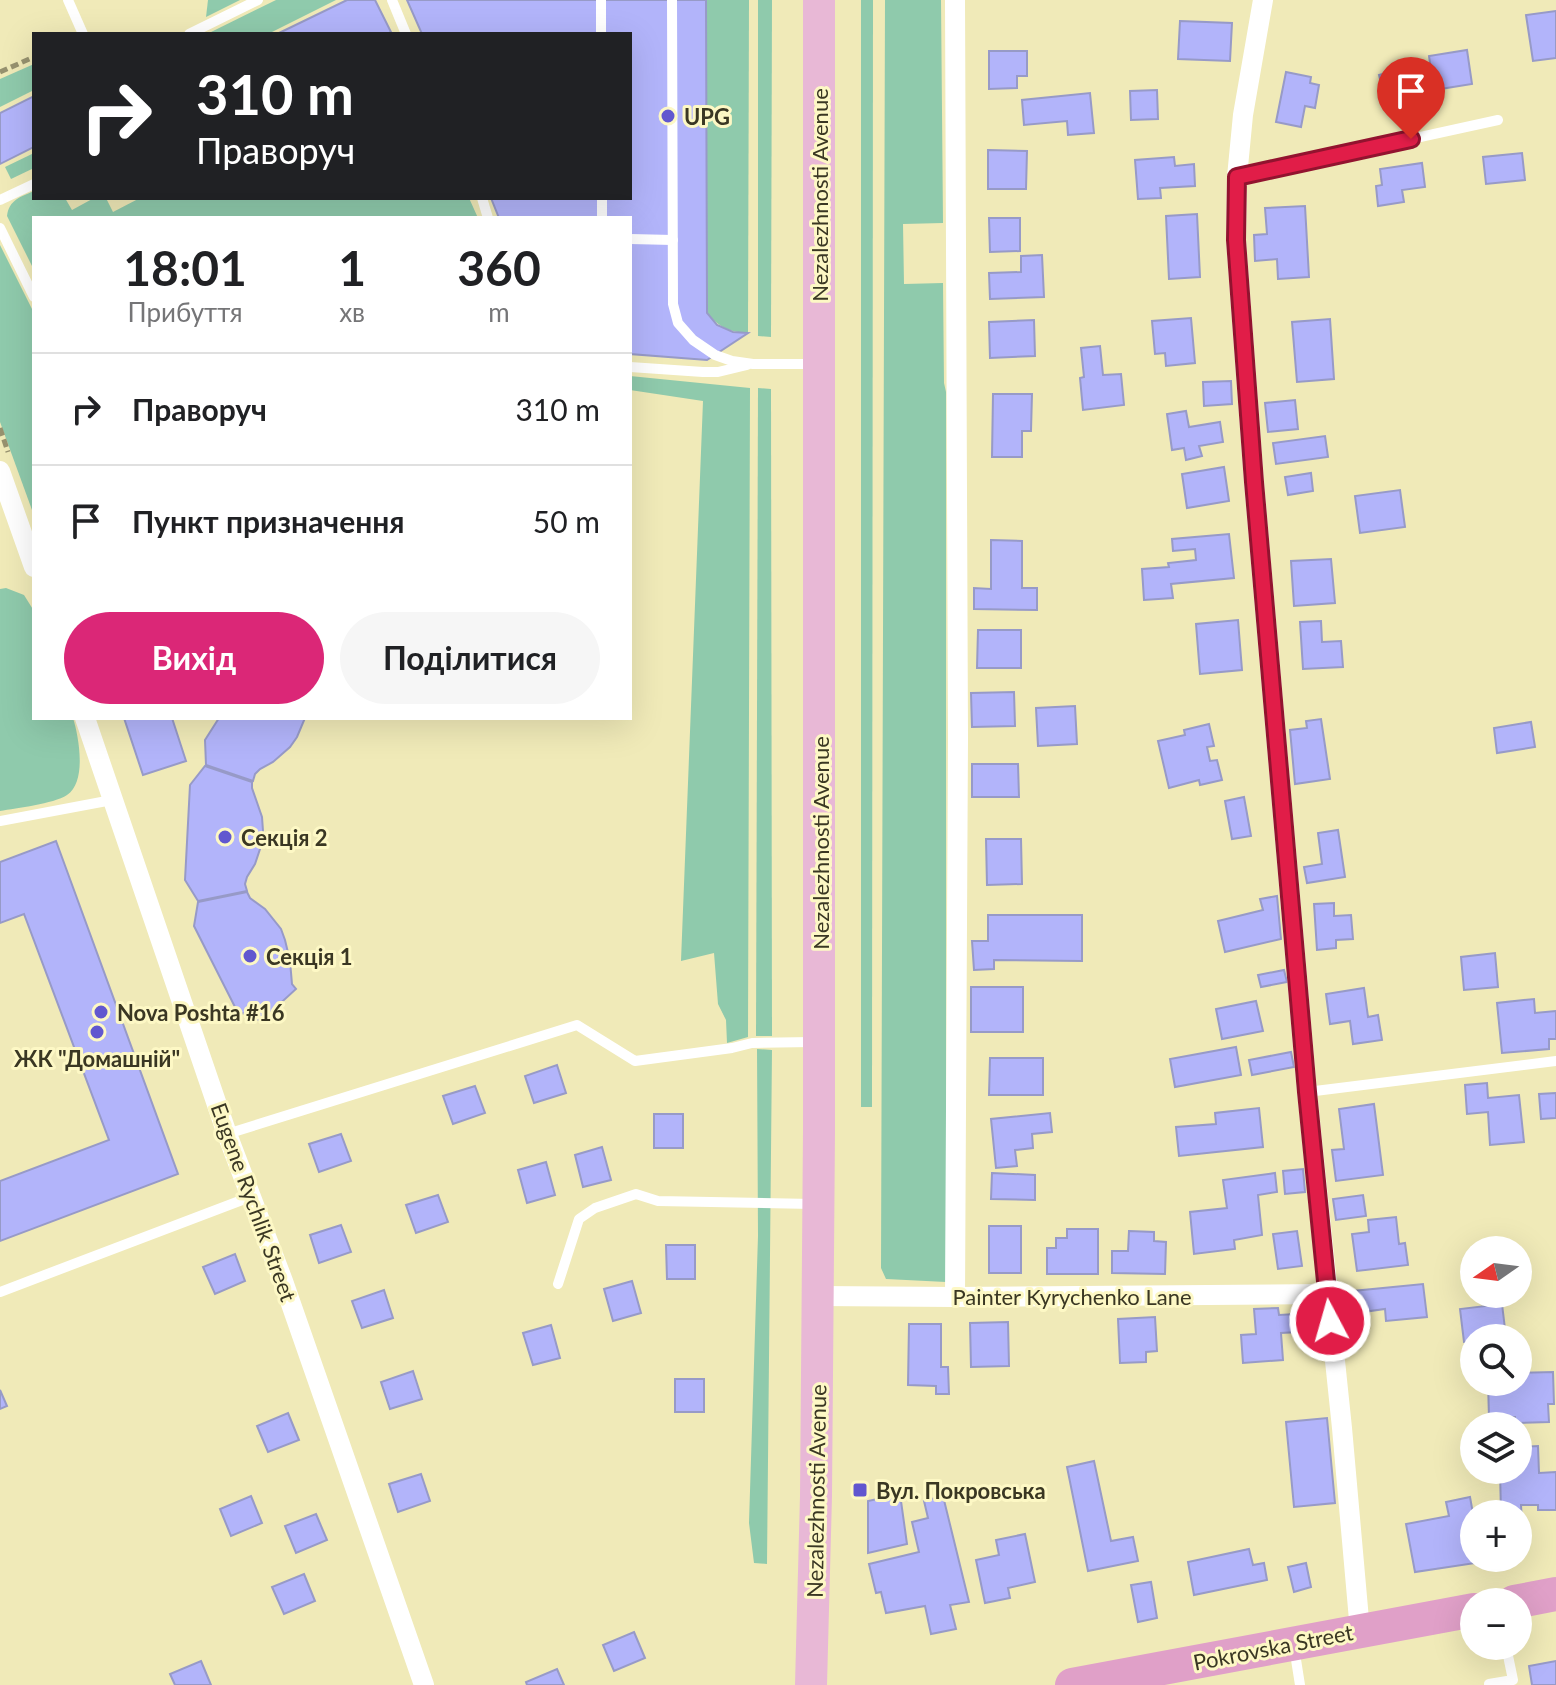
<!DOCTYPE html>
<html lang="uk">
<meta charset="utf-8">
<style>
body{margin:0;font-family:Lato,sans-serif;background:#f6f6f6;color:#202124;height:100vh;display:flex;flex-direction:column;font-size:30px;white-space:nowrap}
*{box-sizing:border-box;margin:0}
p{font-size:26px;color:#757577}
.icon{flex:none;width:44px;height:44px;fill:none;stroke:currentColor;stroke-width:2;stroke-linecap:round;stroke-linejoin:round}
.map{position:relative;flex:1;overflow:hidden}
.side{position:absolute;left:32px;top:216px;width:600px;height:504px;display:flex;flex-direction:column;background:#fff;border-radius:0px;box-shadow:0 8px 32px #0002}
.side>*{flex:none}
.top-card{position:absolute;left:32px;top:32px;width:600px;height:168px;border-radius:0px;box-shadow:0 8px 32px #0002;background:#202124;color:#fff;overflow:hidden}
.needle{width:52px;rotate:256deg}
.tools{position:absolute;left:1460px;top:1236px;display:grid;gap:16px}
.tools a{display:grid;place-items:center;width:72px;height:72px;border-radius:50%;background:#fff;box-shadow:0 8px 32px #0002;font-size:40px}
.pin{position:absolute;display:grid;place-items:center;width:68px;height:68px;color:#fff;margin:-82px -34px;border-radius:50% 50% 50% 0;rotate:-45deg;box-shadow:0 0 8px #0007}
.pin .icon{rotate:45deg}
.me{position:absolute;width:88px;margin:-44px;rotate:354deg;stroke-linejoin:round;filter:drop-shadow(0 0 6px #0008)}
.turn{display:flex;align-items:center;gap:28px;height:168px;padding:0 32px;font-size:36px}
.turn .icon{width:104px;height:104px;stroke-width:2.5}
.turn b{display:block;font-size:56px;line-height:68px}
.eta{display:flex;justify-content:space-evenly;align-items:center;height:136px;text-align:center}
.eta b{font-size:48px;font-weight:700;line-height:56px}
.action{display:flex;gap:16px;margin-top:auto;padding:16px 32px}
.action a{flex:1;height:92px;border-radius:48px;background:#db2777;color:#fff;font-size:32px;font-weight:700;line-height:92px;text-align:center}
.action a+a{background:#f6f6f6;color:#202124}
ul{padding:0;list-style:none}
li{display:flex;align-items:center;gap:24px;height:112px;padding:0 32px;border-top:2px solid #e0e0e0}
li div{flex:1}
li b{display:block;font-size:30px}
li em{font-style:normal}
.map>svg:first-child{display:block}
.green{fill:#8fcaac}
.building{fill:#b2b4fa;stroke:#979ac7;stroke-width:2}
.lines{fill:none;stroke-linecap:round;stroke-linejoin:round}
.path{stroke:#97926f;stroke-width:5;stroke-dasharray:8 4;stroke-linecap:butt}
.service{stroke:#fff;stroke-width:10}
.minor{stroke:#fff;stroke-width:20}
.primary{stroke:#e8b8d6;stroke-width:32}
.trunk{stroke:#e0a0c8;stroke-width:34}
.route-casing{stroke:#92132f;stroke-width:20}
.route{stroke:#e11d48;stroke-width:14}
.poi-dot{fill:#6157cf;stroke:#fdf8c5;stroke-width:3}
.labels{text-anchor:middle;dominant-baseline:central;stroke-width:6;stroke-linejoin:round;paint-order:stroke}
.poi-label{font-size:22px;font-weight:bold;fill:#3a3723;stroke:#fdf8c5;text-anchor:start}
.street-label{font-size:22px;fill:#3a3723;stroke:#fdf8c5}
</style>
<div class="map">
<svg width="1556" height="1685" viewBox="0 0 1556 1685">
<rect width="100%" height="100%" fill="#f0eab8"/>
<g class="green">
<polygon points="208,0 240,0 206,17"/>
<polygon points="276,0 336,0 268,34 207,34"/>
<path d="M706,0H749L748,333C729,332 719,327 707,313Z"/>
<polygon points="758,0 772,0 771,337 758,336"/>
<polygon points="861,0 873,0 872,1107 861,1107"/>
<polygon points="885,0 941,0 943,223 903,224 904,284 943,283 944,383 946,392 946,1282 886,1279 881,1268"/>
<polygon points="34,64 34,90 0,107 0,79"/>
<polygon points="34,153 34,168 11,179 5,167"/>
<path d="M34,191V198H65L72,210L94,198H106L113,212L140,198H469L478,218H34V270L7,216C9,200 20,197 34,191Z"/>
<polygon points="0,245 34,313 34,507 32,510 0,422"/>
<polygon points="630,376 750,388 748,1037 727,1043 726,1020 718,1004 714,953 681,961 703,401 630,390"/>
<polygon points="758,388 771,389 772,1036 756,1036"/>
<path d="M6,588L24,595L34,611V718H73C79,737 87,782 67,795C53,804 17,808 0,811V589Z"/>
<polygon points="757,1049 772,1050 767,1564 754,1563 749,1523 758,1236"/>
</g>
<g class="building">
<polygon points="347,0 375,0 391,32 387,34 277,34"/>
<polygon points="407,0 706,0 707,313 717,325 733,332 748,333 707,360 630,354 630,218 499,218 491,198 630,198 630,34 422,34"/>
<polygon points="1556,11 1556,58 1533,61 1526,15"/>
<polygon points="1180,21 1232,23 1230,61 1178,59"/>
<polygon points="1467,50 1472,84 1434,90 1429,56"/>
<polygon points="989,51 1027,51 1027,76 1017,76 1017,88 989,89"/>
<polygon points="1409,67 1417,95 1386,103 1379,75"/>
<polygon points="1286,72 1311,77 1310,83 1319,85 1315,108 1305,106 1301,127 1276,122"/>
<polygon points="1157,90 1158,119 1131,120 1130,91"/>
<polygon points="1090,93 1094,133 1068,135 1067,121 1024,125 1022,100"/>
<polygon points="34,96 34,147 0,164 0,113"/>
<polygon points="988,150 1027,151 1026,189 988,189"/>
<polygon points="1522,153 1525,180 1486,184 1483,157"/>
<polygon points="1174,157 1175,166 1194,164 1195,186 1160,188 1161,198 1138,199 1135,160"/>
<polygon points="1422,163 1425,187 1402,190 1404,202 1378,206 1376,186 1382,185 1380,169"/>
<polygon points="1305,206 1309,277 1278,279 1277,259 1255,261 1254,235 1267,234 1265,208"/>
<polygon points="1197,214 1200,277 1169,279 1166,216"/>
<polygon points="989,218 1020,218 1020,251 990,252"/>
<polygon points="1042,255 1044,297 990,299 989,273 1021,272 1021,256"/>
<polygon points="1191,318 1195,363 1166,366 1165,353 1155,354 1152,321"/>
<polygon points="1330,319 1334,379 1297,382 1292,322"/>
<polygon points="1034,320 1035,356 990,358 989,322"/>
<polygon points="1100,346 1103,375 1121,374 1124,405 1083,410 1080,378 1084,377 1081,348"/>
<polygon points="1231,381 1232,404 1204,406 1203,382"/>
<polygon points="993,394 1032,394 1031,431 1022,431 1022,457 992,457"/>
<polygon points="1295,400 1298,429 1268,432 1265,403"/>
<polygon points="1186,411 1189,427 1220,422 1223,442 1199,446 1202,456 1186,460 1184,448 1172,450 1167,414"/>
<polygon points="1325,436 1328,457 1276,464 1273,443"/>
<polygon points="1224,467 1229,501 1187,508 1182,474"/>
<polygon points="1311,473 1313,491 1288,495 1285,477"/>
<polygon points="1400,490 1405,527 1360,533 1355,496"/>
<polygon points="1229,534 1234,578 1171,584 1173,598 1144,600 1142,569 1169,567 1168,563 1196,560 1195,549 1173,551 1172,539"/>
<polygon points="991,540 1022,541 1022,588 1037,588 1037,610 974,609 974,588 991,589"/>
<polygon points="1331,559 1335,603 1294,606 1291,561"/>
<polygon points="1238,620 1242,670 1200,674 1196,624"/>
<polygon points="1321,621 1322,642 1341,641 1343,667 1303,669 1300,622"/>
<polygon points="978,630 1021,630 1021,668 977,668"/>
<polygon points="1014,692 1015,726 972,727 971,693"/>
<polygon points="1075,706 1077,744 1038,746 1036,708"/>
<polygon points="124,718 172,718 186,761 143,775"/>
<polygon points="219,718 305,718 297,737 290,747 273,762 260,769 255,774 253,781 206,765 205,740"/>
<polygon points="1321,719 1330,779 1295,784 1290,730 1307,728 1306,721"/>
<polygon points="1531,722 1535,747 1497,753 1494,728"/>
<polygon points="1209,724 1214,746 1207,747 1210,761 1217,760 1222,780 1200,785 1199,780 1169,788 1158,741 1185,735 1184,730"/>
<polygon points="972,764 1018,764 1019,797 972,797"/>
<polygon points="205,766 252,782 252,788 262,817 263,831 262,843 255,864 247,877 245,884 247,891 198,901 185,880 190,785"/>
<polygon points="1244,797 1251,836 1232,839 1225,801"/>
<polygon points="1338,830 1345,877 1307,883 1304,867 1322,864 1318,833"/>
<polygon points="986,839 1021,839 1022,884 987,885"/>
<polygon points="56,841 178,1174 0,1241 0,1181 109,1140 24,914 0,923 0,862"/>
<polygon points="247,892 250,898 265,909 281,929 285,940 290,961 292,984 296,989 261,1021 237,1011 194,926 198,902"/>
<polygon points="1277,896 1281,939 1225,952 1218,921 1263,910 1260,899"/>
<polygon points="1334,903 1334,916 1351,915 1353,939 1336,940 1336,948 1317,950 1314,904"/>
<polygon points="988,915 1082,915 1082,961 994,960 994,969 974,970 972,941 988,941"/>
<polygon points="1495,953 1498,987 1464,990 1461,957"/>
<polygon points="1284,970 1287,982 1261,987 1258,975"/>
<rect x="971" y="987" width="52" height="45"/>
<polygon points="1364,988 1368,1017 1378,1015 1382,1040 1353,1044 1350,1021 1330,1024 1326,994"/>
<polygon points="1534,999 1535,1013 1556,1011 1556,1039 1549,1039 1549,1049 1502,1053 1497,1003"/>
<polygon points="1256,1001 1263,1031 1222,1039 1216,1009"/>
<polygon points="1236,1047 1241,1075 1175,1087 1170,1059"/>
<polygon points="1291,1052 1294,1067 1252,1075 1249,1060"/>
<polygon points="990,1058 1043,1058 1043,1095 989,1095"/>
<polygon points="557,1065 566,1093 534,1103 525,1076"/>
<polygon points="1487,1083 1488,1098 1519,1095 1524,1142 1490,1145 1488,1112 1467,1114 1465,1085"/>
<polygon points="475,1086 485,1113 453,1124 443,1096"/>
<polygon points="1556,1093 1556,1118 1541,1119 1539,1094"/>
<polygon points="1374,1104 1383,1175 1336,1181 1332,1150 1344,1149 1339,1109"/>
<polygon points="1259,1108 1263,1147 1179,1156 1176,1127 1216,1124 1215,1113"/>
<polygon points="1050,1113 1052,1132 1032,1134 1033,1148 1015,1150 1017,1166 996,1168 991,1119"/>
<rect x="654" y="1114" width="29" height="34"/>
<polygon points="341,1134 351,1161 319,1172 309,1144"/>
<polygon points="602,1147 611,1180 583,1187 575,1155"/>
<polygon points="546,1162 555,1195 527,1203 518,1170"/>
<polygon points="1303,1169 1305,1192 1285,1194 1283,1171"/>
<polygon points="992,1173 1035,1175 1035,1200 991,1199"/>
<polygon points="1275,1173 1277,1192 1258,1195 1262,1235 1234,1240 1235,1249 1194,1254 1190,1212 1227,1208 1223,1180"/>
<polygon points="438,1195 448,1222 416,1233 406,1205"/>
<polygon points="1363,1195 1366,1216 1336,1220 1333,1199"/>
<polygon points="1396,1217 1399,1244 1405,1243 1408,1265 1357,1271 1352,1234 1369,1232 1368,1220"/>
<polygon points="341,1225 351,1252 319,1263 310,1235"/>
<rect x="989" y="1226" width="32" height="47"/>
<polygon points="1067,1229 1098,1229 1098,1274 1047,1274 1047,1248 1056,1248 1056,1238 1067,1238"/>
<polygon points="1129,1231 1154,1232 1154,1241 1166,1242 1165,1274 1112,1273 1112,1251 1128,1251"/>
<polygon points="1297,1231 1302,1266 1278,1269 1273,1234"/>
<polygon points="666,1245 695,1245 695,1279 667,1279"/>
<polygon points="235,1254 245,1281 215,1294 203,1267"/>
<polygon points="632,1281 641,1313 613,1321 604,1289"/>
<polygon points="1423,1284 1427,1317 1386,1321 1385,1309 1356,1313 1353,1291"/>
<polygon points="384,1290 393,1318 362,1328 352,1301"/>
<polygon points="1502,1304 1506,1337 1474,1338 1474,1341 1464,1342 1460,1309"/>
<polygon points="1278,1308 1279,1315 1296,1314 1298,1332 1281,1333 1283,1360 1243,1363 1241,1335 1256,1334 1254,1309"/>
<polygon points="1155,1317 1157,1351 1146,1352 1146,1362 1120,1363 1118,1319"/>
<polygon points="1008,1322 1009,1366 971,1367 970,1323"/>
<polygon points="909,1324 941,1324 941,1367 948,1367 949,1394 936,1394 936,1386 908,1385"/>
<polygon points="551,1325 560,1358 533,1365 523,1333"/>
<polygon points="413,1371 422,1399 390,1409 381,1382"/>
<polygon points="1553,1372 1554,1404 1548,1404 1549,1422 1515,1423 1515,1417 1489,1418 1488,1382 1518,1382 1518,1373"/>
<rect x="675" y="1379" width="29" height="33"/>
<polygon points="0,1390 7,1406 0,1409"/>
<polygon points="288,1413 299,1440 268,1452 257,1426"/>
<polygon points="1327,1418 1335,1503 1294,1507 1286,1422"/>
<polygon points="1538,1446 1539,1473 1556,1472 1556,1510 1538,1510 1538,1505 1521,1505 1522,1522 1518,1522 1518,1514 1501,1514 1500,1470 1518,1470 1518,1447"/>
<polygon points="1094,1461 1111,1541 1133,1537 1138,1561 1088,1571 1067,1467"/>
<polygon points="421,1474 430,1501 398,1512 389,1484"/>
<polygon points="900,1494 907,1544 868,1553 868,1501"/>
<polygon points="251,1496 262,1523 231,1536 220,1509"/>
<polygon points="943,1496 969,1602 950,1605 956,1629 931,1634 925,1606 886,1613 881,1592 876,1593 869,1564 919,1552 912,1522 928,1518 924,1501"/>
<polygon points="1470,1497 1474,1519 1474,1558 1481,1558 1482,1562 1415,1572 1406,1524 1449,1516 1446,1502"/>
<polygon points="316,1514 327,1540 296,1553 285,1526"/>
<polygon points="1025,1534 1035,1582 1008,1588 1010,1598 985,1603 976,1560 999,1555 996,1540"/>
<polygon points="1249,1549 1253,1565 1264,1563 1267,1580 1194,1595 1188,1562"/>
<polygon points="1306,1563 1311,1587 1294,1592 1288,1567"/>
<polygon points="304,1574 315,1601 284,1614 272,1587"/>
<polygon points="1151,1582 1157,1618 1138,1622 1131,1585"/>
<polygon points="634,1632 645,1658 614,1671 603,1645"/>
<polygon points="201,1661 211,1685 175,1685 170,1674"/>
<polygon points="1556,1661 1556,1685 1532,1685 1529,1666"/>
<polygon points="557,1669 564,1685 527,1685 526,1682"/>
</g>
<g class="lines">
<g class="path">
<polyline points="0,72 34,57"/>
<polyline points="0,428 8,452"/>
</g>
<g class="service">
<polyline points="68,0 83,34"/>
<polyline points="392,0 406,34"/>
<polyline points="601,0 601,34"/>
<polyline points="672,0 673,304 678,323 693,340 715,355 732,361 753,364 815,364"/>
<polyline points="189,34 258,0"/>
<polyline points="1237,177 1498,120"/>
<polyline points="482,198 488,218"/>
<polyline points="602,198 602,218"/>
<polyline points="0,200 34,184"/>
<polyline points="0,228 34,297"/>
<polyline points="630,239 673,240"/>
<polyline points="630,367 703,372 718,372 747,365"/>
<polyline points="0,821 112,800"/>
<polyline points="1307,1092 1556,1061"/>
<polyline points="227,1134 577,1025 635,1061 732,1048 752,1043 813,1042"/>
<polyline points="558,1284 579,1219 595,1208 636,1194 658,1201 813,1204"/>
<polyline points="0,1292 250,1197"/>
<polyline points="1294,1647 1300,1685"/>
<polyline points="1489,1684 1513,1680 1506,1646"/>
</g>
<g class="minor">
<polyline points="1263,0 1243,115 1237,177 1236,240 1254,482 1307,1092 1342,1428 1360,1631"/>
<polyline points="0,471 34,567"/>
<polyline points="85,718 227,1134 283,1281 424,1685"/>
<polyline points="818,1296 955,1297 1327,1294"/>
<polyline points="955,1297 958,737 955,0"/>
</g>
<polyline class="primary" points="811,1685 816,1496 819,1132 819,0"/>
<g class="trunk">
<polyline points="1514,1602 1556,1594"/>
<polyline points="1072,1685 1474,1610"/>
</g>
</g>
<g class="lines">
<defs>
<polyline id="route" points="1330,1321 1307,1092 1254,482 1236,240 1237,177 1411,139"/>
</defs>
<use href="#route" class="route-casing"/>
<use href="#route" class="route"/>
</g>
<g class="poi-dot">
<circle cx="668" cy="116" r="8"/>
<circle cx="225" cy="837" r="8"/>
<circle cx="250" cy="956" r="8"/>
<circle cx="101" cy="1012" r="8"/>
<circle cx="97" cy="1032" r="8"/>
<rect x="852" y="1482" width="16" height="16" rx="4"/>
</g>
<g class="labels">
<g class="poi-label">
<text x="684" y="116">UPG</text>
<text x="241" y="837">Секція 2</text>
<text x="266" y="956">Секція 1</text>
<text x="117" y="1012">Nova Poshta #16</text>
<text x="97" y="1058" text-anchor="middle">ЖК "Домашній"</text>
<text x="876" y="1490">Вул. Покровська</text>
</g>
<g class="street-label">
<text transform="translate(819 195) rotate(-90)">Nezalezhnosti Avenue</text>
<text transform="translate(820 843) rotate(-90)">Nezalezhnosti Avenue</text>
<text transform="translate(254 1202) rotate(70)">Eugene Rychlik Street</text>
<text x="1072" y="1296">Painter Kyrychenko Lane</text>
<text transform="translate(816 1491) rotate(-89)">Nezalezhnosti Avenue</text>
<text transform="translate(1273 1647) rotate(-11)">Pokrovska Street</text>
</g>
</g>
</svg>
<div class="tools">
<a><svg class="needle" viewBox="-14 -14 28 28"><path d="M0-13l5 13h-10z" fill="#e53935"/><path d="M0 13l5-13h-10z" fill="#757577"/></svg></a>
<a><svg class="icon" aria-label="search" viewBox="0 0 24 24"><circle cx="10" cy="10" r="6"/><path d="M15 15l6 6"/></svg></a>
<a><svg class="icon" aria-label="layers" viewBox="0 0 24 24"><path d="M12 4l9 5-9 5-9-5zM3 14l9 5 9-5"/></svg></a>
<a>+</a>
<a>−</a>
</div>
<div class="pin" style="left:1411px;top:139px;background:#d93025"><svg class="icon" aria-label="arrive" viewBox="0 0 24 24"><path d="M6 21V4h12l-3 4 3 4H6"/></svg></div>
<svg class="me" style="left:1330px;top:1321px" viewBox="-20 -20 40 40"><circle r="17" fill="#e11d48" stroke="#fff" stroke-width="3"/><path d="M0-11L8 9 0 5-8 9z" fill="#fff"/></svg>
<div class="top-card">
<div class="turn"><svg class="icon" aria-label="right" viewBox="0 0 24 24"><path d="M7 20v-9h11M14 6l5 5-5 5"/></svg><div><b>310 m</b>Праворуч</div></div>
</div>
<section class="side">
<div class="eta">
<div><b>18:01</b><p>Прибуття</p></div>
<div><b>1</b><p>хв</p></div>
<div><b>360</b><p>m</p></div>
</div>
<ul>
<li><svg class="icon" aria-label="right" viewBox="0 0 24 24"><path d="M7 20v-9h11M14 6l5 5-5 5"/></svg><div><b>Праворуч</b></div><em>310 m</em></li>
<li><svg class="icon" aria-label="arrive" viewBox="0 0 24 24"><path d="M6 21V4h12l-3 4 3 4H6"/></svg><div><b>Пункт призначення</b></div><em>50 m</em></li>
</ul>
<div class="action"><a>Вихід</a><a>Поділитися</a></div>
</section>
</div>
